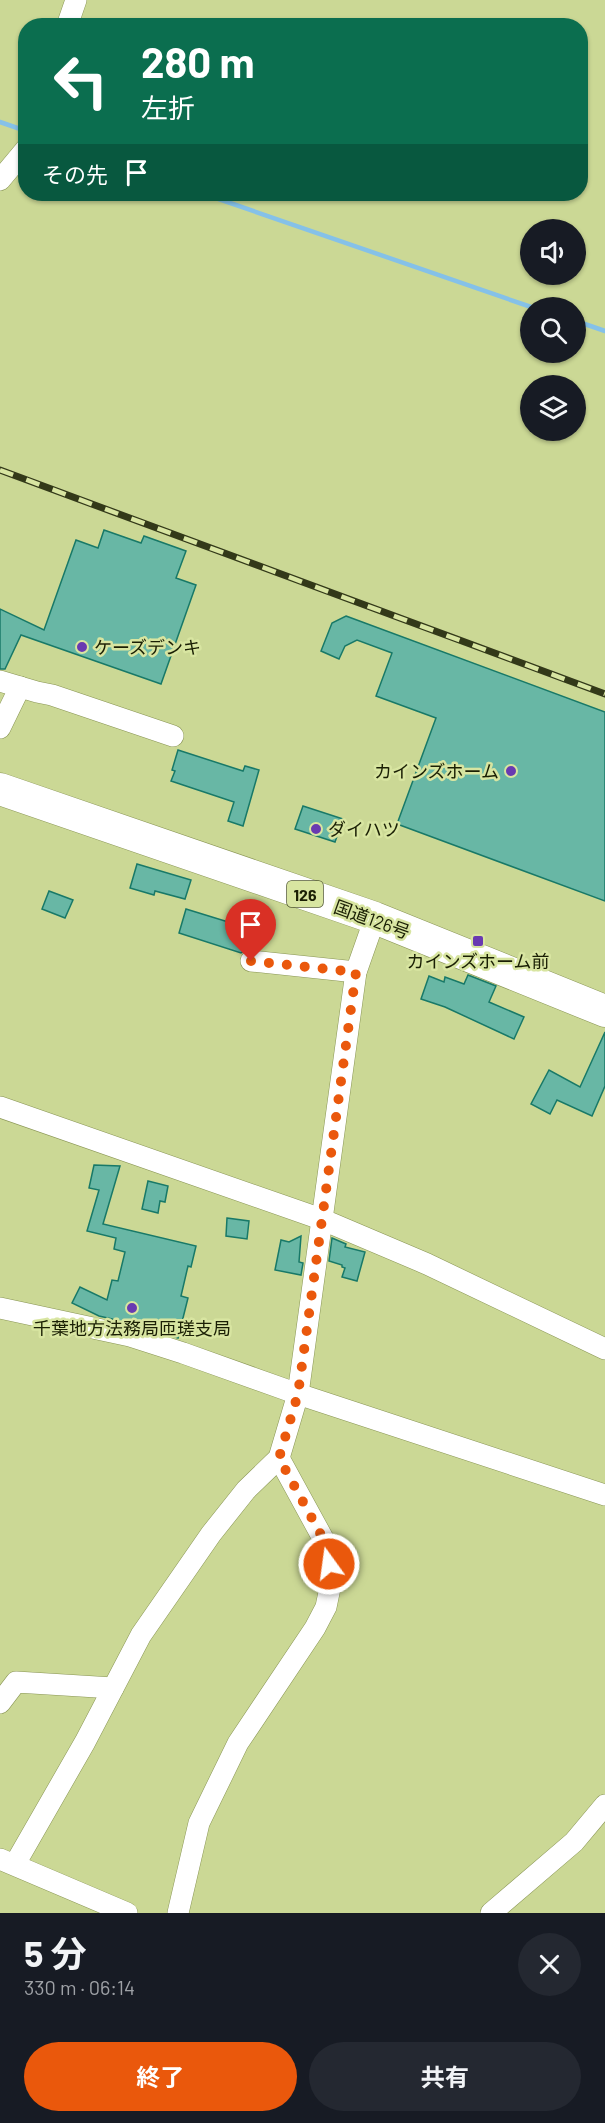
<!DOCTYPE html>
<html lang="ja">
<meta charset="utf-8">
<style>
body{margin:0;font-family:Barlow,"Noto Sans JP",sans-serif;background:#242831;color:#f1f3f6;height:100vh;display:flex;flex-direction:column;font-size:22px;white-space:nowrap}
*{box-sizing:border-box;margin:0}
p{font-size:20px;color:#9ea1a6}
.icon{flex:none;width:33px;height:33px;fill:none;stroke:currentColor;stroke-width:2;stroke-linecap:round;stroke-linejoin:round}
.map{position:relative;height:1913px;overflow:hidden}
.drawer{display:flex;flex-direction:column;background:#171b24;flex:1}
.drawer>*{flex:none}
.top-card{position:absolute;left:18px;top:18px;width:570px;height:183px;border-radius:24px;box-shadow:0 2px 4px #0004;background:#0b6e4f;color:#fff;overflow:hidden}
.fabs{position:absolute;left:520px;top:219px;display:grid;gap:12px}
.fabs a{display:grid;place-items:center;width:66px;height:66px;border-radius:50%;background:#171b24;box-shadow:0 2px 4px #0004;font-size:30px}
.pin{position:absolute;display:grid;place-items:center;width:51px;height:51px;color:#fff;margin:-62px -26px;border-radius:50% 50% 50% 0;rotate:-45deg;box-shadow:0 0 6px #0007}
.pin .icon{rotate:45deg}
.me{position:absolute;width:66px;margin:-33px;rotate:346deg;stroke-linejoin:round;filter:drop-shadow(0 0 4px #0008)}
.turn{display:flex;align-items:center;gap:21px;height:126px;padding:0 24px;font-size:27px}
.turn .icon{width:78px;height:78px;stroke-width:2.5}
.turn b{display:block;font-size:42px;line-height:51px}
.then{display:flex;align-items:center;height:57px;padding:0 24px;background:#0003;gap:12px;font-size:22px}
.round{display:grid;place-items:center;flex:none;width:63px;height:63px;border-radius:32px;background:#242831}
.head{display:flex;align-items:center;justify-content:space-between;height:102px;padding:0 24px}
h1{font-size:36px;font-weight:700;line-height:45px}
.action{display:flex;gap:12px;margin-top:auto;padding:12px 24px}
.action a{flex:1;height:69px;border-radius:36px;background:#ea580c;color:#fff;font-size:24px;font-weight:700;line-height:69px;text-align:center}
.action a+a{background:#242831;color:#f1f3f6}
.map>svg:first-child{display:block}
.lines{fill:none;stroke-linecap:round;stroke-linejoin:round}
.stream{stroke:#85c1e8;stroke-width:4.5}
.building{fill:#68b7a5;stroke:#187968;stroke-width:1.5}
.minor-casing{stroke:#899554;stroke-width:22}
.highway-casing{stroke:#899554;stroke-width:33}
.minor{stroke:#fff;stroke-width:21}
.highway{stroke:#fff;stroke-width:32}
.rail-casing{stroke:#333919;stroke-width:7}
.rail{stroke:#d8e5a1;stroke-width:4.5;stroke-dasharray:14;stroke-linecap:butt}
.route{stroke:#ea580c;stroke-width:10;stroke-dasharray:0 18}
.poi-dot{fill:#693ab1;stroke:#d8e5a1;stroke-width:2}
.labels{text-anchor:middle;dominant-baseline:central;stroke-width:5;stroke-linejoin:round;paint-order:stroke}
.shield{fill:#d8e5a1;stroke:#535a33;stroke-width:1.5}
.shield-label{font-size:16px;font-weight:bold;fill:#1a1f04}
.poi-label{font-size:18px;fill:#1a1f04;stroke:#d8e5a1;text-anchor:start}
.street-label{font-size:18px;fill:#1a1f04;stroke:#d8e5a1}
</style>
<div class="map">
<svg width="605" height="1913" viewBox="0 0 605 1913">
<rect width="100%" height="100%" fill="#cbd895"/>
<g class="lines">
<g class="stream">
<polyline points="0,122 26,131"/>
<polyline points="204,194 534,308"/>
<polyline points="576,321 605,331"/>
</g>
</g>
<g class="building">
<polygon points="104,530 141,543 144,536 186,551 176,578 196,585 161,684 21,635 5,669 0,669 0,609 44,630 76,540 98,548"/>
<polygon points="346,616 605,712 605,901 397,824 436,718 376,696 392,653 357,640 345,646 339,659 321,651 332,623"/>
<polygon points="178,750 243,771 245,766 259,770 243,826 228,821 234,802 171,781 175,771 172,770"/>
<polygon points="303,806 343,819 335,842 295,829"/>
<polygon points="137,864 191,880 185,899 155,891 154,895 130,888"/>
<polygon points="49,891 73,900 65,918 42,909"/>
<polygon points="186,909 251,929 245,950 241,953 179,933"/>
<polygon points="468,975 496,986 489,1002 524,1017 514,1039 445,1007 421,999 429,976 444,982 445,977 464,984"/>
<polygon points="605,1032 605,1086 592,1116 557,1100 550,1114 531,1104 549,1070 580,1087"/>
<polygon points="94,1165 120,1166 103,1224 196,1246 191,1267 188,1266 181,1296 188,1298 178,1338 134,1324 99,1316 72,1303 80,1287 107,1300 112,1280 118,1281 125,1252 114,1249 116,1238 87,1231 99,1190 89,1188"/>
<polygon points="148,1181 168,1186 165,1202 160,1201 158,1213 142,1209"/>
<polygon points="227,1218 249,1221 247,1239 226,1236"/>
<polygon points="301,1236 299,1262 303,1263 301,1275 275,1270 281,1240 289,1242"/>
<polygon points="332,1238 346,1244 345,1247 365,1252 357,1281 342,1277 345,1268 342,1267 342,1265 329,1261"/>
</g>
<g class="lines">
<defs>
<g id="minor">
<polyline points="67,26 76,0"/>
<polyline points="0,180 26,149"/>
<polyline points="0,681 37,692 52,695 173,736"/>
<polyline points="0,728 20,687"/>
<polyline points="251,961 356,972"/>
<polyline points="0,1107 321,1219 427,1264 605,1349"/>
<polyline points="0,1308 130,1336 183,1353 298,1394 605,1495"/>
<polyline points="0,1703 16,1682 113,1688"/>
<polyline points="0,1859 127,1913"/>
<polyline points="15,1864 85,1742 141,1635 211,1534 246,1490 279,1458 298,1394 356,972 375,918"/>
<polyline points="178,1913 199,1823 238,1743 315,1628 326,1607 331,1583 326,1544 279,1458"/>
<polyline points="491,1913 574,1842 605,1805"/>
</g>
<polyline id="highway" points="0,789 375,918 605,1011"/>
</defs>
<use href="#minor" class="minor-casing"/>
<use href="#highway" class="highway-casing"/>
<use href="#minor" class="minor"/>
<use href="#highway" class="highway"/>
<defs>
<polyline id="rail" points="0,470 605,694"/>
</defs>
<use href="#rail" class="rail-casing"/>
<use href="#rail" class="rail"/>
</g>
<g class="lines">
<polyline class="route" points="251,961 356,972 298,1394 279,1458 326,1544 329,1564"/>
</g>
<g class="poi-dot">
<circle cx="82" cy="647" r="6"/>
<circle cx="511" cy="771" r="6"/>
<circle cx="316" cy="829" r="6"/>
<rect x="472" y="935" width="12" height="12" rx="3"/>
<circle cx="132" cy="1308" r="6"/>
</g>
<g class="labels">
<rect class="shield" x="287" y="881" width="36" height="26" rx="4.5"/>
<g class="shield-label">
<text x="305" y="894">126</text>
</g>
<g class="poi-label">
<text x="94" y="647">ケーズデンキ</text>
<text x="499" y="771" text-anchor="end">カインズホーム</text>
<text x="328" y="829">ダイハツ</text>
<text x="478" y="961" text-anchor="middle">カインズホーム前</text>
<text x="132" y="1328" text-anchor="middle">千葉地方法務局匝瑳支局</text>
</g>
<g class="street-label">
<text transform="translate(372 919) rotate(20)">国道126号</text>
</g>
</g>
</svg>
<div class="fabs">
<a><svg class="icon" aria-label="sound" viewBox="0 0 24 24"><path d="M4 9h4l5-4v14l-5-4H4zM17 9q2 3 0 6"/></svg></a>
<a><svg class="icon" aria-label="search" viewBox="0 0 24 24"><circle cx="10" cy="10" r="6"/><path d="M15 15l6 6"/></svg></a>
<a><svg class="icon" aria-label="layers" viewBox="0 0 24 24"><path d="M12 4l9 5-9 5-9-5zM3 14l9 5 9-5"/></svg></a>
</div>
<div class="pin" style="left:251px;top:961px;background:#d93025"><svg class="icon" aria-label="arrive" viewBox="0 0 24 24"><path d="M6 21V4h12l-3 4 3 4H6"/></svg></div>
<svg class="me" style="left:329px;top:1564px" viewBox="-20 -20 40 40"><circle r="17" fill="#ea580c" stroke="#fff" stroke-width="3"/><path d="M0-11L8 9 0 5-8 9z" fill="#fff"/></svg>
<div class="top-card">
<div class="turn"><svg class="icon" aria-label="left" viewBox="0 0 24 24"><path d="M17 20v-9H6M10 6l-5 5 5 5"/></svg><div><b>280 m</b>左折</div></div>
<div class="then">その先<svg class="icon" aria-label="arrive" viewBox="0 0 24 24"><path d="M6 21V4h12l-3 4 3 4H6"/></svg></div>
</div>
</div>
<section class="drawer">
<div class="head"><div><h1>5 分</h1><p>330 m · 06:14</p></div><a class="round"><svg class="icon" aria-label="close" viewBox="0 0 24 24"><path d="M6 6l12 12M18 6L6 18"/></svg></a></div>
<div class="action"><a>終了</a><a>共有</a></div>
</section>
